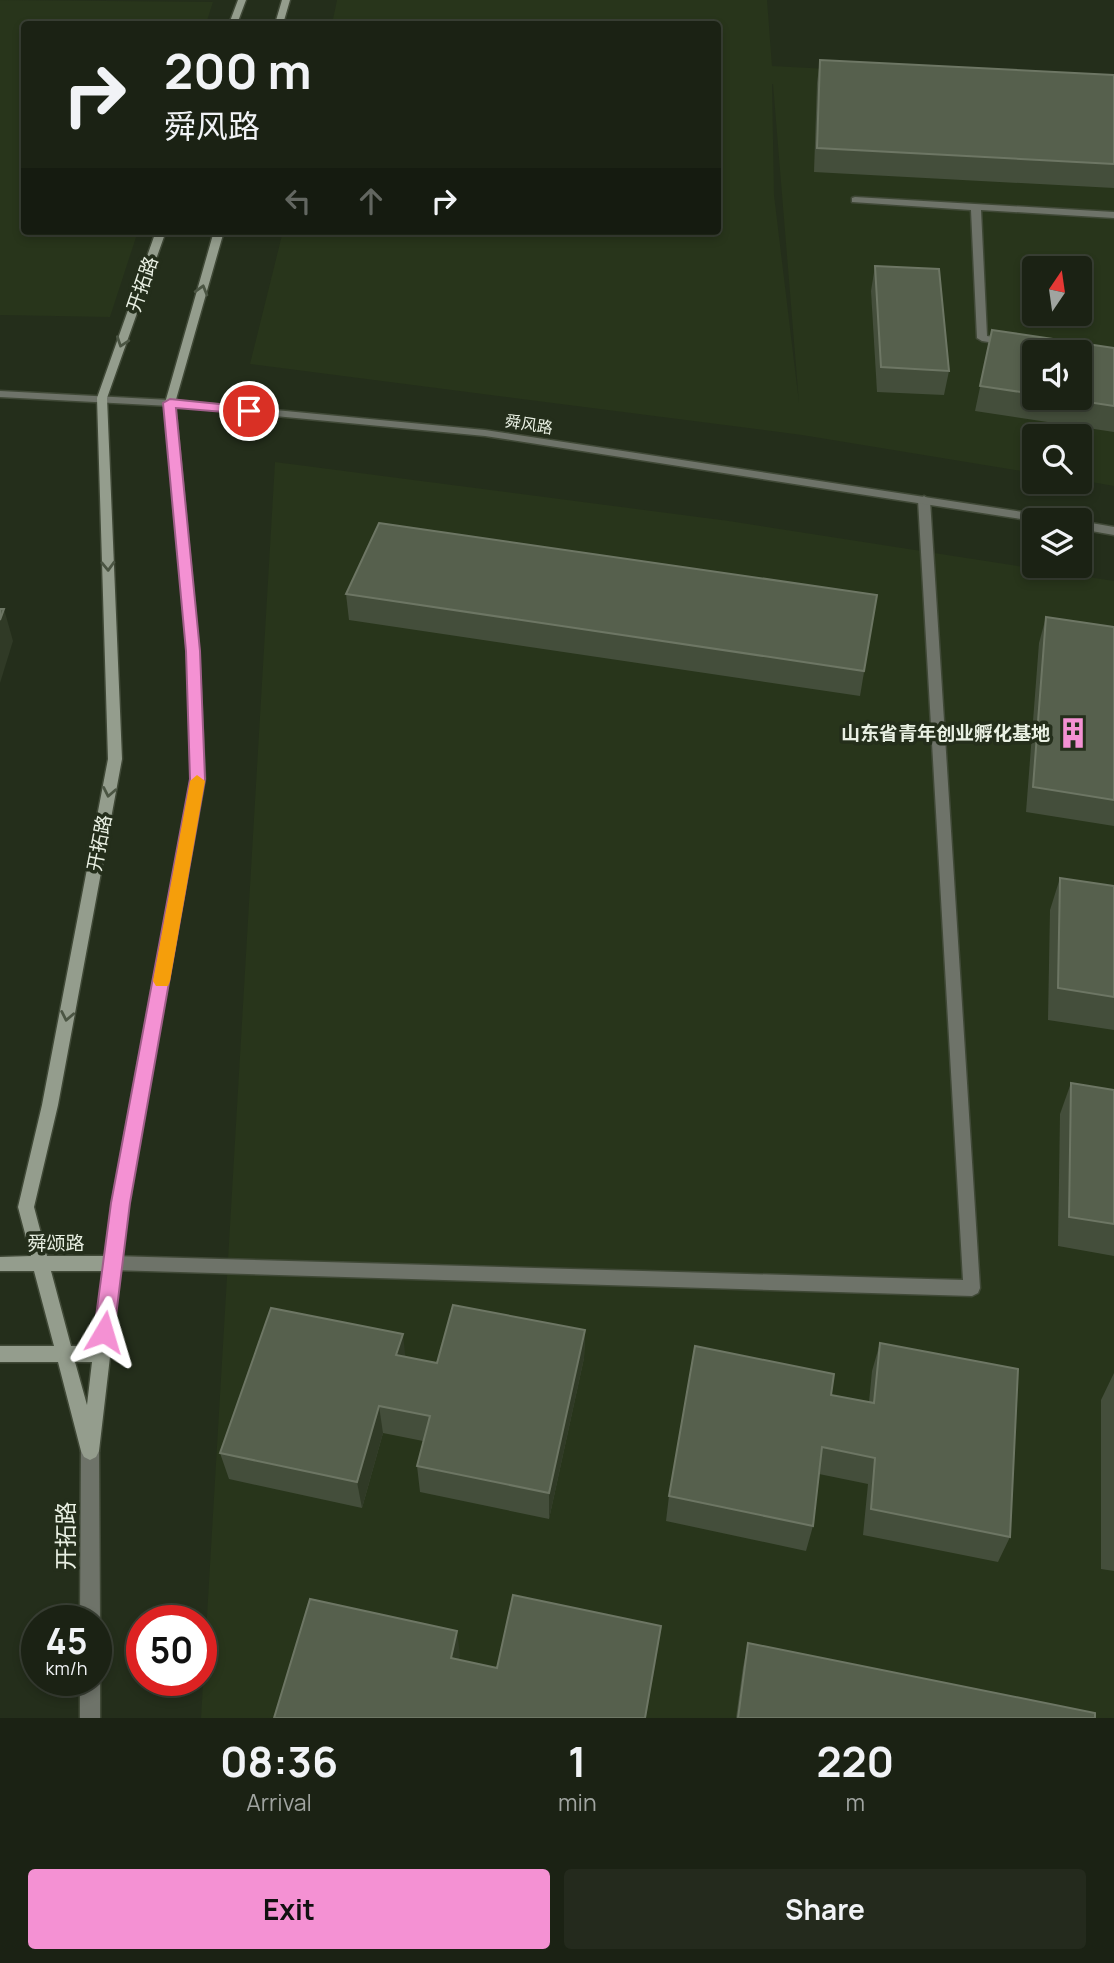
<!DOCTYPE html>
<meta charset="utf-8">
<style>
body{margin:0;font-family:Manrope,"Noto Sans SC",sans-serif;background:#242a1d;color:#f1f3f6;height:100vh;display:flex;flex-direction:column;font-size:26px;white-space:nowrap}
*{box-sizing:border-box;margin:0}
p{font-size:23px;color:#a0a4a0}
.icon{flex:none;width:38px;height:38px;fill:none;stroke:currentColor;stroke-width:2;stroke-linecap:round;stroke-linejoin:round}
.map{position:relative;height:1718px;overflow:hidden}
.details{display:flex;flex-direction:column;background:#1b2214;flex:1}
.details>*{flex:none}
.top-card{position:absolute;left:21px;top:21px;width:700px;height:214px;border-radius:7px;box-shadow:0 4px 10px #0003,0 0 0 2px #393f34;background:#1b2214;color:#f1f3f6;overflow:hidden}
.needle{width:46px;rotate:13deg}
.controls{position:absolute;left:1022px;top:256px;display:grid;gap:14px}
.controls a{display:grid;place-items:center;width:70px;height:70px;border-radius:7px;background:#1b2214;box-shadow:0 4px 10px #0003,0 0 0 2px #393f34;font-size:35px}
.speed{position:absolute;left:21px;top:1605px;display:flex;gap:14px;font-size:35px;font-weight:700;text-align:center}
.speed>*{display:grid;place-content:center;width:91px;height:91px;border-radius:50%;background:#1b2214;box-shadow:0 4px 10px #0003,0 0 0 2px #393f34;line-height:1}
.speed small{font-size:18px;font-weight:400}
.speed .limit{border:10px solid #d22;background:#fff;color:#111}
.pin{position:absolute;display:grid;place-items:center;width:60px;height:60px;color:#fff;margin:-30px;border:4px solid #fff;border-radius:50%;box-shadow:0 2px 7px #0007}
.me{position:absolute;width:77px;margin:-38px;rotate:7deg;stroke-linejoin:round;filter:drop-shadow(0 0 5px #0008)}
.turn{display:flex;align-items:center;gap:24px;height:147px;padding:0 28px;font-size:32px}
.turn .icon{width:91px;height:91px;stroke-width:2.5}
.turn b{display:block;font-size:49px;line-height:60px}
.lanes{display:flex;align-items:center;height:66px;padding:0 28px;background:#0003;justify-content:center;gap:35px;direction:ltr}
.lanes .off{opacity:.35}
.eta{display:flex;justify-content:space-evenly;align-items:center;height:119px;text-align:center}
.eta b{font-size:42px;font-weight:700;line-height:49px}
.action{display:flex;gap:14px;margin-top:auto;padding:14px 28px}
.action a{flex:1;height:80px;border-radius:7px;background:#f491d3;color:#111;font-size:28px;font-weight:700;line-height:80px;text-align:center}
.action a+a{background:#242a1d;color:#f1f3f6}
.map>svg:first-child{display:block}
.built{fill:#28351b;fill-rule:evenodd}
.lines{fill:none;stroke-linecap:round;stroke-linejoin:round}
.service-casing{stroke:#404937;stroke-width:3}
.minor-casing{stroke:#404937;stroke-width:3}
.tertiary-casing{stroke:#404937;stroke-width:3}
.secondary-casing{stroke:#404937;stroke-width:3}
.service{fill:#6e7369;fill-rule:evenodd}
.minor{fill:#6e7369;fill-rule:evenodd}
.tertiary{fill:#6e7369;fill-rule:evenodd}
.secondary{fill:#949d8d;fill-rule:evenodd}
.wall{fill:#444e3b;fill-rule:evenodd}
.shaded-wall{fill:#303a26}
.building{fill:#56604d;stroke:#6d7664;stroke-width:2}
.oneway{stroke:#4b5543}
.route{fill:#f491d3;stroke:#9f5e89;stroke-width:2}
.slow{fill:#f59e0b}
.labels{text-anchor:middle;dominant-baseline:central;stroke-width:7;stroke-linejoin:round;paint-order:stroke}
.far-street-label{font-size:16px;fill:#e9f0e3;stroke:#242e1b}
.street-label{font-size:19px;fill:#e9f0e3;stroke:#242e1b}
.poi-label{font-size:19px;font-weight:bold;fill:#e9f0e3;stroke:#242e1b;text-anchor:end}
.near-street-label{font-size:23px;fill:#e9f0e3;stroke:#242e1b}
</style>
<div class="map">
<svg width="1114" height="1718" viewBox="0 0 1114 1718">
<rect width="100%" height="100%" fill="#242e1b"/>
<g class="built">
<polygon points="0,0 213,2 206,24 24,24 24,231 138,231 110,317 0,315"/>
<path d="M337,0H767L772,66L1114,84V486L1080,480V436H1034V473L802,435L250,364L283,231H718V24H332ZM772,84H773L799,403L774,195ZM1034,268H1080V313H1034ZM1034,352H1080V397H1034Z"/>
<polygon points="275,462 729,521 1114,581 1114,1718 201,1718"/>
</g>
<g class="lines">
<defs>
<polygon id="service" points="855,197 1114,212 1114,218 981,210 987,336 1012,340 1012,344 1008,345 982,341 977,338 971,210 852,202 852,198"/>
<polygon id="minor" points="924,496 930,500 980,1288 978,1293 972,1296 112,1270 106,1268 104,1263 106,1258 112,1256 963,1280 918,500"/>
<g id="tertiary">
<polygon points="0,391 170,400 485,430 1049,516 1055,520 1034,521 485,436 170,406 0,397"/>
<polygon points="1080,521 1114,527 1114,535 1080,529"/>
<polygon points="90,1442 96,1445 99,1451 100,1620 96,1627 96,1620 80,1620 81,1451 84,1445"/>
<polygon points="96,1673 100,1680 100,1718 80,1718 80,1680 96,1680"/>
</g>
<g id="secondary">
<polygon points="238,0 246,0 237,24 229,24"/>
<polygon points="282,0 290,0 283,24 275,24"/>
<path d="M156,231H166L107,398L122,759L58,1105L34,1207L47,1256H105L112,1203L191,779L187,651L165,403L214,231H224L175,403L199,651L205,779L128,1203L99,1451L96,1457L90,1460L84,1457L81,1451L58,1362H0V1346H54L34,1271H0V1257L31,1256L18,1207L42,1105L108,759L97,398ZM51,1271H103L94,1346H71ZM75,1362H92L87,1405Z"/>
</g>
</defs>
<use href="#service" class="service-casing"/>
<use href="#minor" class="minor-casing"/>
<use href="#tertiary" class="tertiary-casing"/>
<use href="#secondary" class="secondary-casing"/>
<use href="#service" class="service"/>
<use href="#minor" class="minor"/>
<use href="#tertiary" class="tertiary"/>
<use href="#secondary" class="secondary"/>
</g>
<g class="wall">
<polygon points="820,60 1114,75 1114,188 814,172 817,83"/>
<polygon points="875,266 949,371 944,395 877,392 871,291"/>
<path d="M992,330L1114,348V432L975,411ZM1034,352L1080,397H1034Z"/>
<polygon points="346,594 877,595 860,696 349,620"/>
<polygon points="1046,617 1114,627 1114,826 1026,812 1039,643"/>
<polygon points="1060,878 1114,886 1114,1030 1048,1020 1050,910"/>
<polygon points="1071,1083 1114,1090 1114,1256 1058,1246 1060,1114"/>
<polygon points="585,1330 584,1358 549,1519 420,1492 417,1466 423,1441 383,1433 362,1508 229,1479 220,1453 406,1357 437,1363"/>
<polygon points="880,1343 1010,1537 998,1562 863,1535 868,1484 819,1474 813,1526 806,1551 666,1521 669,1496 831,1395 869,1402 872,1371"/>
<polygon points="1114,1373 1114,1571 1101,1569 1101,1400"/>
<polygon points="748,1643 1095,1718 736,1718 743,1667"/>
</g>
<g class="shaded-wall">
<polygon points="4,609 13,641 0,683 0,620"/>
<polygon points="585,1330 584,1358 549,1519 549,1493"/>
<polygon points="403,1334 406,1363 396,1355"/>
<polygon points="379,1406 383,1433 362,1508 357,1482"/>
<polygon points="661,1626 658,1650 646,1718 645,1718"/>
<polygon points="457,1631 460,1655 454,1681 451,1658"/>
</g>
<g class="building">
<polygon points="820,60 1114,75 1114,164 817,148"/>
<polygon points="875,266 939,269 949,371 881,367"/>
<polygon points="992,330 1114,348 1114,406 1055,397 1080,397 1080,352 1034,352 1034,394 980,386"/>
<polygon points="379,523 877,595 864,671 346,594"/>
<polygon points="0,609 4,609 0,620"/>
<polygon points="1046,617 1114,627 1114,800 1033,787"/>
<polygon points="1060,878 1114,886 1114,997 1058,988"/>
<polygon points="1071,1083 1114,1090 1114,1224 1069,1217"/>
<polygon points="453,1305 585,1330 549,1493 417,1466 430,1416 379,1406 357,1482 220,1453 271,1308 403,1334 396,1355 437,1363"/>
<polygon points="880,1343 1018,1369 1010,1537 871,1509 875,1458 822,1447 813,1526 669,1496 695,1346 834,1374 831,1395 874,1403"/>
<polygon points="513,1595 661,1626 645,1718 274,1718 310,1599 457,1631 451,1658 497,1668"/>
<polygon points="748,1643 1095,1713 1095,1718 738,1718"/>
</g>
<defs><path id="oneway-chevron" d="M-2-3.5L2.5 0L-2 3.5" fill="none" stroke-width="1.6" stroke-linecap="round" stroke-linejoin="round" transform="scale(1.75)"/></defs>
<g class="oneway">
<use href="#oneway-chevron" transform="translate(202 290) rotate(-74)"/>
<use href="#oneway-chevron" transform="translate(122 342) rotate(109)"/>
<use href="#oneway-chevron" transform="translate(108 566) rotate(88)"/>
<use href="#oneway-chevron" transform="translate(109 792) rotate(101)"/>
<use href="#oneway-chevron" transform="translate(67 1016) rotate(101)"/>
</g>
<polygon class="route" points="170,399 249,407 255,411 249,414 176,408 200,651 205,779 130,1203 114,1332 111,1338 104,1341 97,1338 94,1332 111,1203 190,779 186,651 163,403"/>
<polygon class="slow" points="197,775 205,781 170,981 168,986 156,986 153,981 190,781"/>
<defs>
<symbol id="building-bare" viewBox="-9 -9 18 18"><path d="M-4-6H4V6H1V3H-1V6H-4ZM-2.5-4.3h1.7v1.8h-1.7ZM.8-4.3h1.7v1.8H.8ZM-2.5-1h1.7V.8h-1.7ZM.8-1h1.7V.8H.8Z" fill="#f491d3" stroke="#242e1b" stroke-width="2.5" paint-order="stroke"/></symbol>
</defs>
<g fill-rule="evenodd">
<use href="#building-bare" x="1051" y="711" width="44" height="44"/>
</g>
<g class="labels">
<g class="far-street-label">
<text transform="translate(529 424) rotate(9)">舜风路</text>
</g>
<g class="street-label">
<text transform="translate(142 284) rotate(-71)">开拓路</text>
<text transform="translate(99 843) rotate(-79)">开拓路</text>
<text x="56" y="1243">舜颂路</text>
</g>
<g class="poi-label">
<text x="1050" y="733">山东省青年创业孵化基地</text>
</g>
<g class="near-street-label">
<text transform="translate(65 1536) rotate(-90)">开拓路</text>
</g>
</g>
</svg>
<div class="controls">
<a><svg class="needle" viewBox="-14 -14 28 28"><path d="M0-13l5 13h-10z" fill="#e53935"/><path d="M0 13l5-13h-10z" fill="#a0a4a0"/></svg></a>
<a><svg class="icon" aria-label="sound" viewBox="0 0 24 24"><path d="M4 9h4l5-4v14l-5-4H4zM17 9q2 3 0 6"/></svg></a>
<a><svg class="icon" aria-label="search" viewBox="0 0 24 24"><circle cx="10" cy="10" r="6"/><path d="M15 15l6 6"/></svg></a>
<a><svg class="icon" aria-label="layers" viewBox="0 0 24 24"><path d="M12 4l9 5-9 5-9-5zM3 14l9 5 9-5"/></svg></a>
</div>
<div class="speed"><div>45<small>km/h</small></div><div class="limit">50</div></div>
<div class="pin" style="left:249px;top:411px;background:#d93025"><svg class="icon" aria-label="arrive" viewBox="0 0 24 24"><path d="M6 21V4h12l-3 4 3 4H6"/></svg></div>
<svg class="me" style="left:104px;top:1332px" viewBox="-20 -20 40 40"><path d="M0-17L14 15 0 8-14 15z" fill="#f491d3" stroke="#fff" stroke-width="4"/></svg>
<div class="top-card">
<div class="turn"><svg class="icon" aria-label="right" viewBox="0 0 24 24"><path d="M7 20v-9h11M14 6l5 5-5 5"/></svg><div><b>200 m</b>舜风路</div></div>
<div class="lanes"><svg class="icon off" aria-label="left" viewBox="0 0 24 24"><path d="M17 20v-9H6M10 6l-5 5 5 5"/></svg><svg class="icon off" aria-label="ahead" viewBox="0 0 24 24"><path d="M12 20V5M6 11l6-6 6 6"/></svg><svg class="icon" aria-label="right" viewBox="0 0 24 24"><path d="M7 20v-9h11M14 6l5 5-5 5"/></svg></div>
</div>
</div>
<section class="details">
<div class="eta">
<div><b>08:36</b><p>Arrival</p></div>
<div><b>1</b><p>min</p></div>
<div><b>220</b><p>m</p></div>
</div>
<div class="action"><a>Exit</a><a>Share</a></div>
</section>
